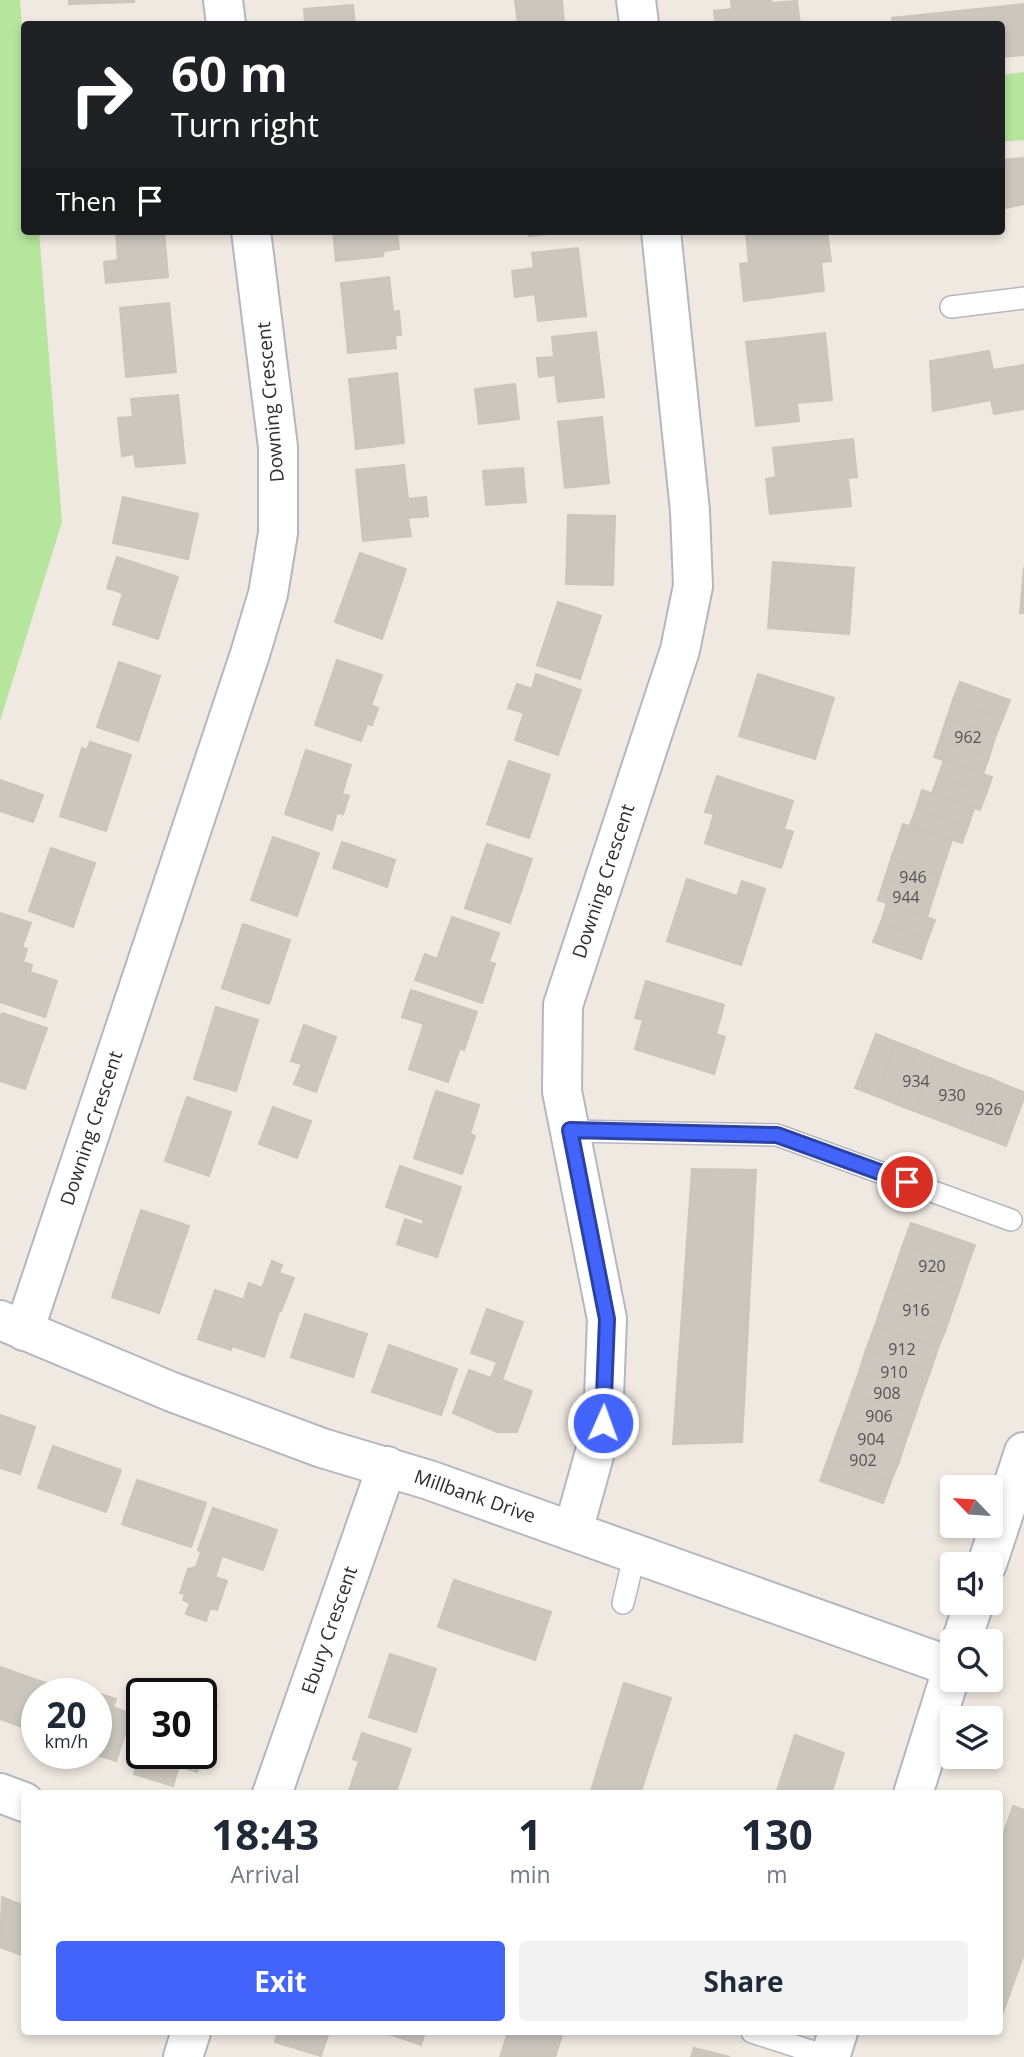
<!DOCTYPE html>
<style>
body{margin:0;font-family:"Open Sans",sans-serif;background:#f2f2f3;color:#1f2937;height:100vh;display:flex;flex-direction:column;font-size:26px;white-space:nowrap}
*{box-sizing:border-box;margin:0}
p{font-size:23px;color:#747a83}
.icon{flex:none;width:38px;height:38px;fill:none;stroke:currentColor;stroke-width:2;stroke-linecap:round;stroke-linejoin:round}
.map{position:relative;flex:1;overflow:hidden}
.panel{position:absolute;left:21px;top:1790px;width:982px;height:245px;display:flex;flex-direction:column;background:#fff;border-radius:7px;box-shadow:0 4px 10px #0003}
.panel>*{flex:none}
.top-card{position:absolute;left:21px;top:21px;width:984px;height:214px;border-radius:7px;box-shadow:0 4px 10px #0003;background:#202124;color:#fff;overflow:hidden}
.needle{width:46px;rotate:295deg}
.fabs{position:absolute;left:940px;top:1475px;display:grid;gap:14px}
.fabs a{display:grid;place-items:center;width:63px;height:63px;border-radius:7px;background:#fff;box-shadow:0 4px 10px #0003;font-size:35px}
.speed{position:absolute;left:21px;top:1678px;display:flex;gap:14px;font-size:35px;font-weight:700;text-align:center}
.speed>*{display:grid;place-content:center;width:91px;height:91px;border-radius:50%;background:#fff;box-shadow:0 4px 10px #0003;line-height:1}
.speed small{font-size:18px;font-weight:400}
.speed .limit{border:4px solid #111;border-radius:10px;background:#fff;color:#111}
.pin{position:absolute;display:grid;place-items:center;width:60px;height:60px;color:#fff;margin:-30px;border:4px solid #fff;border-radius:50%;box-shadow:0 2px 7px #0007}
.me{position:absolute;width:77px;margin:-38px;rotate:2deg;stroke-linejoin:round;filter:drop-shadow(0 0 5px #0008)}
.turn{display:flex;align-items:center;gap:24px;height:147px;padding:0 35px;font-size:32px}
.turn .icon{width:91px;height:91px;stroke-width:2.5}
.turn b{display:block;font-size:49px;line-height:60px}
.then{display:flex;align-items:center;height:66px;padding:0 35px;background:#0003;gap:14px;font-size:26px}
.eta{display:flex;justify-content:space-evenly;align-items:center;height:119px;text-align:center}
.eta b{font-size:42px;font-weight:700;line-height:49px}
.cta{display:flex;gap:14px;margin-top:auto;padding:14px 35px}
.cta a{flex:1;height:80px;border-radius:7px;background:#4264fb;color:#fff;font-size:28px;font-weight:700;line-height:80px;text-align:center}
.cta a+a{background:#f2f2f3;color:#1f2937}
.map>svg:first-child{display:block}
.green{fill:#b6e59e}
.building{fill:#cbc7bf;stroke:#cbc5ba;stroke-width:2}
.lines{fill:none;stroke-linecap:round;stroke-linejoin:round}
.service-casing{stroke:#b4b7c1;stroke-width:24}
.minor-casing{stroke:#b4b7c1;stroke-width:42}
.tertiary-casing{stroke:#b4b7c1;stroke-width:42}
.secondary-casing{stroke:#b4b7c1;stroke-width:42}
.service{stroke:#fff;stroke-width:21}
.minor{stroke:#fff;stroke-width:38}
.tertiary{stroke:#fff;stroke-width:38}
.secondary{stroke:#fff;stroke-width:38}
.route-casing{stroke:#2b41a3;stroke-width:18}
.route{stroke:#4264fb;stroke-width:12}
.labels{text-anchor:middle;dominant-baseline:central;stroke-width:5;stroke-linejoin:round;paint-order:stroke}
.number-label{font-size:16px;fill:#555452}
.street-label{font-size:19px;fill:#2e2e2e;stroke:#fff}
</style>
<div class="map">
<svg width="1024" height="2057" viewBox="0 0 1024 2057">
<rect width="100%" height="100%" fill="#efe9e1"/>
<g class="green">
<polygon points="0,0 20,0 24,54 24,231 39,231 62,522 0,721"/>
<polygon points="1024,72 1024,140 1001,142 1001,75"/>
</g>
<g class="building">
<polygon points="69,0 134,0 134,2 69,4"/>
<polygon points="515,0 562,0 564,24 518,24"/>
<polygon points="731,0 771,0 772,3 797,1 800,24 715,24 714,11 732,9"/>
<polygon points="1024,4 1024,55 1001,57 1001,24 893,24 892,18"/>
<polygon points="353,5 355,24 305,24 304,9"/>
<polygon points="1024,158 1024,204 1001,209 1001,160"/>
<polygon points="116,231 164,231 168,277 106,283 104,262 118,260"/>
<polygon points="333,231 397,231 399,249 384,251 383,256 336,261"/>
<polygon points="528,231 576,231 529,236"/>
<polygon points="768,231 827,231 831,261 821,262 824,291 744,301 740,264 749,263 746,233"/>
<polygon points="578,248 586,316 538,321 535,294 515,297 512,271 534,268 532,253"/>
<polygon points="389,277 393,312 399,311 401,335 395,335 396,348 348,353 341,283"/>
<polygon points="169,303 176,372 126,377 120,308"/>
<polygon points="596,332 604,397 558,402 555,375 539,377 537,358 554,357 552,337"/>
<polygon points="825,333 832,400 797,403 799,421 756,426 746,342"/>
<polygon points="989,351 993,370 1024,365 1024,409 994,414 991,400 933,411 930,361"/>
<polygon points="397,373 404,443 356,449 349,379"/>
<polygon points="515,384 519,419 479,424 475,389"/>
<polygon points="178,395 185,463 136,467 134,454 122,456 118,418 133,417 131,399"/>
<polygon points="602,417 609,483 565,488 558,422"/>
<polygon points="853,439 857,477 848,478 851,506 770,514 766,479 776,477 773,448"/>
<polygon points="404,465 408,499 426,497 428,516 408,518 411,536 363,541 356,470"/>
<polygon points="523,468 526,502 486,505 483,471"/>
<polygon points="123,497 198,514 188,559 113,543"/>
<polygon points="568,515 615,516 613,585 566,584"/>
<polygon points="360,553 406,569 382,639 335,622"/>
<polygon points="117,557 178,577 158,639 113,624 123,593 107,588"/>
<polygon points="773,562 854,568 849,634 768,628"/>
<polygon points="1024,567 1024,613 1020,613"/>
<polygon points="558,602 601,616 580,679 537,665"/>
<polygon points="337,660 382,675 371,705 378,708 372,725 367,724 361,741 315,725"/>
<polygon points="119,662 160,676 138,741 97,727"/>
<polygon points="536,674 581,690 558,755 515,740 524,713 508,708 517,684 532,689"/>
<polygon points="758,674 834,698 815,759 739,736"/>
<polygon points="960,682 1010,700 1003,718 953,700"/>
<polygon points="953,700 1003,718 996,735 947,718"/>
<polygon points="947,718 996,735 989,757 940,739"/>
<polygon points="940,739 989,757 983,774 934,757"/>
<polygon points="90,742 131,755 106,831 60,816 82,748 87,750"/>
<polygon points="306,750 351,765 342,794 349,796 343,814 337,813 332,830 285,814"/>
<polygon points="944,760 992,777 986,794 938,777"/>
<polygon points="509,761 550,775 529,838 487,824"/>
<polygon points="717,776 793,801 784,829 793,832 781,868 705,843 714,814 705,812"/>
<polygon points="938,777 986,794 980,810 932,793"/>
<polygon points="0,780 43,795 33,822 0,811"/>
<polygon points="922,790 974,808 968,826 916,809"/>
<polygon points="916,809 968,826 962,843 910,825"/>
<polygon points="903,824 952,840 946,858 897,842"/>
<polygon points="273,837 319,853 297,916 251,900"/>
<polygon points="342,842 395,860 387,887 333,868"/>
<polygon points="897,842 946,858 940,876 891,859"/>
<polygon points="487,844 532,859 510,923 465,908"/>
<polygon points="51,848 95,863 73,927 29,911"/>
<polygon points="891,859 940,876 934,895 885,878"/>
<polygon points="885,878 934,895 927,917 878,900"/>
<polygon points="687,879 737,896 742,881 765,889 741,965 667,941"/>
<polygon points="887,903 935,920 928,938 881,922"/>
<polygon points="0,913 31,923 22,947 27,949 23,962 32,965 30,972 57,981 45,1017 0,1002"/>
<polygon points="452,917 499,933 489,962 495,964 482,1003 415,980 425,954 437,959"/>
<polygon points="881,922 928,938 921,959 873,942"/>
<polygon points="243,924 290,940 269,1004 222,988"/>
<polygon points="646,981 724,1005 716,1034 725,1037 714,1074 635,1049 643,1020 635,1018"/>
<polygon points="411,990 477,1012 464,1050 460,1048 448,1082 409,1069 424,1024 402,1017"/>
<polygon points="216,1007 258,1020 236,1091 194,1079"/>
<polygon points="2,1013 47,1028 25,1089 0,1081 0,1018"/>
<polygon points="304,1025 336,1037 316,1092 294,1084 302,1064 291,1061"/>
<polygon points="876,1034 896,1042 876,1096 855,1088"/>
<polygon points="896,1042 917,1050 896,1104 876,1096"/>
<polygon points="917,1050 936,1058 914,1111 896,1104"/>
<polygon points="936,1058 954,1065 933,1118 914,1111"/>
<polygon points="954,1065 972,1072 951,1125 933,1118"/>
<polygon points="972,1072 990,1078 969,1132 951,1125"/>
<polygon points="990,1078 1008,1086 988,1139 969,1132"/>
<polygon points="1008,1086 1024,1092 1024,1098 1006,1146 988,1139"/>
<polygon points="436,1091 479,1105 470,1134 475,1136 462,1174 414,1158"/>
<polygon points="187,1097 231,1112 209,1176 165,1161"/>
<polygon points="273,1107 311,1121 297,1158 259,1144"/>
<polygon points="400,1166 461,1187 437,1257 397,1244 405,1219 422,1225 424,1220 386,1207"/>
<polygon points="692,1169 756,1170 742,1442 673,1444"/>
<polygon points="141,1210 189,1226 159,1313 112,1297"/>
<polygon points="911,1223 975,1245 967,1267 903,1245"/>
<polygon points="903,1245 967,1267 960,1288 896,1265"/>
<polygon points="272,1261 282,1265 279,1273 294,1278 281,1311 244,1298 249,1283 262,1288"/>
<polygon points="896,1265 960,1288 952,1311 888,1288"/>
<polygon points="888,1288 952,1311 945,1331 881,1308"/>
<polygon points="215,1290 279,1312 264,1357 232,1346 231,1350 198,1339"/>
<polygon points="881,1308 945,1331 938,1348 875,1326"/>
<polygon points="487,1309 523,1322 502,1380 532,1391 517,1432 497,1432 453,1413 469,1370 491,1378 497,1362 471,1353"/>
<polygon points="305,1314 367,1334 353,1377 291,1357"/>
<polygon points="875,1326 938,1348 930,1372 866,1350"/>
<polygon points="389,1345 457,1369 441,1415 372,1392"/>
<polygon points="866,1350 930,1372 922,1394 859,1372"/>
<polygon points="859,1372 922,1394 915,1415 852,1392"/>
<polygon points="852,1392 915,1415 906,1440 843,1417"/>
<polygon points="0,1415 35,1427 20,1474 0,1468"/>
<polygon points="843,1417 906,1440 899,1462 835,1439"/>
<polygon points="835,1439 899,1462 891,1481 828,1459"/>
<polygon points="53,1446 121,1470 106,1512 38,1488"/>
<polygon points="828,1459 891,1481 883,1503 820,1481"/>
<polygon points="137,1480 206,1503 191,1547 122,1524"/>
<polygon points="213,1508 277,1530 263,1570 222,1556 215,1577 227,1581 217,1610 210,1608 206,1621 186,1614 190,1603 183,1600 185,1594 180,1593 188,1569 196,1567 201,1552 198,1550"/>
<polygon points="454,1580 551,1612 535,1660 438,1627"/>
<polygon points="390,1654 436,1669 416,1732 369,1717"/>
<polygon points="0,1667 46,1683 42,1694 37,1694 37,1709 30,1730 0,1719"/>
<polygon points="624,1683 671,1698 640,1794 590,1794"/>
<polygon points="100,1694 116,1699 113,1707 132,1714 116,1761 94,1754 96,1754 96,1700"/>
<polygon points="201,1702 217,1706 197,1772 179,1766 173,1786 134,1774 142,1749 142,1754 201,1754"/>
<polygon points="362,1733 411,1749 395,1794 348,1794 359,1761 353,1759"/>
<polygon points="795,1735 844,1753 831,1794 776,1794"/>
<polygon points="1013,1806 1024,1810 1024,1954 999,2023 999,1847"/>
<polygon points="2,1897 24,1906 24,1956 0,1947"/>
<polygon points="278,2032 329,2032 321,2056 275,2042"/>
<polygon points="383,2032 425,2032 421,2045"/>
<polygon points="508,2032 563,2032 555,2057 500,2057"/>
<polygon points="694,2048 730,2057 691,2057"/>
</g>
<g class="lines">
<defs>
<g id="service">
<polyline points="951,307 1024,298"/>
<polyline points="570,1131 777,1135 1011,1220"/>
<polyline points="623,1603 635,1553"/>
<polyline points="752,2032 829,2057"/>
</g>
<g id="minor">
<polyline points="223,0 226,24"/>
<polyline points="636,0 639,24"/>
<polyline points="24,1331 250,654 268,594 278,533 278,447 251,231"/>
<polyline points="573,1531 603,1423 607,1319 562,1091 563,1005 680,650 693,586 690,511 661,231"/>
<polyline points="0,1793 24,1802"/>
<polyline points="272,1794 387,1466"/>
<polyline points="183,2057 191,2032"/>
</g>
<polyline id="tertiary" points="0,1320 172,1392 322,1448 429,1480 952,1667"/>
<g id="secondary">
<polyline points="987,1564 1024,1452"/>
<polyline points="961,1642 974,1603"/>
<polyline points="913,1794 952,1670"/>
<polyline points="830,2057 838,2032"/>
</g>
</defs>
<use href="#service" class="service-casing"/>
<use href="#minor" class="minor-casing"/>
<use href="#tertiary" class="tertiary-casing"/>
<use href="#secondary" class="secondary-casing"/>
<use href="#service" class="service"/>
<use href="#minor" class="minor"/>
<use href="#tertiary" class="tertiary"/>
<use href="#secondary" class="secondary"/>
</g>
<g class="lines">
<defs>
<polyline id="route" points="603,1423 607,1319 570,1130 777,1135 907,1182"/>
</defs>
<use href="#route" class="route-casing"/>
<use href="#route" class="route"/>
</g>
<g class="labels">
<g class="number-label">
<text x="968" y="737">962</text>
<text x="913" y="877">946</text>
<text x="906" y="897">944</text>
<text x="916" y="1081">934</text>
<text x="952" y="1095">930</text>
<text x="989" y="1109">926</text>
<text x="932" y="1266">920</text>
<text x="916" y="1310">916</text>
<text x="902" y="1349">912</text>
<text x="894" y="1372">910</text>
<text x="887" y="1393">908</text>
<text x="879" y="1416">906</text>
<text x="871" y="1439">904</text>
<text x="863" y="1460">902</text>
</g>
<g class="street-label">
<text transform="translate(270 402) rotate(-95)">Downing Crescent</text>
<text transform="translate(603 881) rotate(-72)">Downing Crescent</text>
<text transform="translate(91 1128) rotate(-72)">Downing Crescent</text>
<text transform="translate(475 1496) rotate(19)">Millbank Drive</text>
<text transform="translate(329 1630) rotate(-71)">Ebury Crescent</text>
</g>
</g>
</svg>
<div class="fabs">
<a><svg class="needle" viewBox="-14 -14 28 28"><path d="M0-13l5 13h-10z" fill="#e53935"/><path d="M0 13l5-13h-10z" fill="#747a83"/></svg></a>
<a><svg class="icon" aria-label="sound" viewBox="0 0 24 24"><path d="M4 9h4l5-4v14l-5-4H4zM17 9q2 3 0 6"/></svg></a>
<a><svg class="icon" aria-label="search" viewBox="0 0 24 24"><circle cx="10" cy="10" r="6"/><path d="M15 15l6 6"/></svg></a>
<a><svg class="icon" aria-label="layers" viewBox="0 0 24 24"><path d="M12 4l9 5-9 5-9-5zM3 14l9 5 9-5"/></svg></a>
</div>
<div class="speed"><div>20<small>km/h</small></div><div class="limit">30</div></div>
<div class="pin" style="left:907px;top:1182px;background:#d93025"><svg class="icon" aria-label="arrive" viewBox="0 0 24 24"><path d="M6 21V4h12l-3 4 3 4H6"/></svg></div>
<svg class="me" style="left:603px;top:1423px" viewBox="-20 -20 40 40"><circle r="17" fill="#4264fb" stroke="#fff" stroke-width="3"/><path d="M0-11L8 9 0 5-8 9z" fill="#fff"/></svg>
<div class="top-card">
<div class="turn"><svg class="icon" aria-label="right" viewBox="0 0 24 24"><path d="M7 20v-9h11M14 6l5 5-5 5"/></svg><div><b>60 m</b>Turn right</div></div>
<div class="then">Then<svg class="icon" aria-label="arrive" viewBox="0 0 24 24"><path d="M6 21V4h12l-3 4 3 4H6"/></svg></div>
</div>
<section class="panel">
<div class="eta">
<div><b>18:43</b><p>Arrival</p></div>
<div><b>1</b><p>min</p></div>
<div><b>130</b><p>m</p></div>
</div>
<div class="cta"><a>Exit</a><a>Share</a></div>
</section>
</div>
